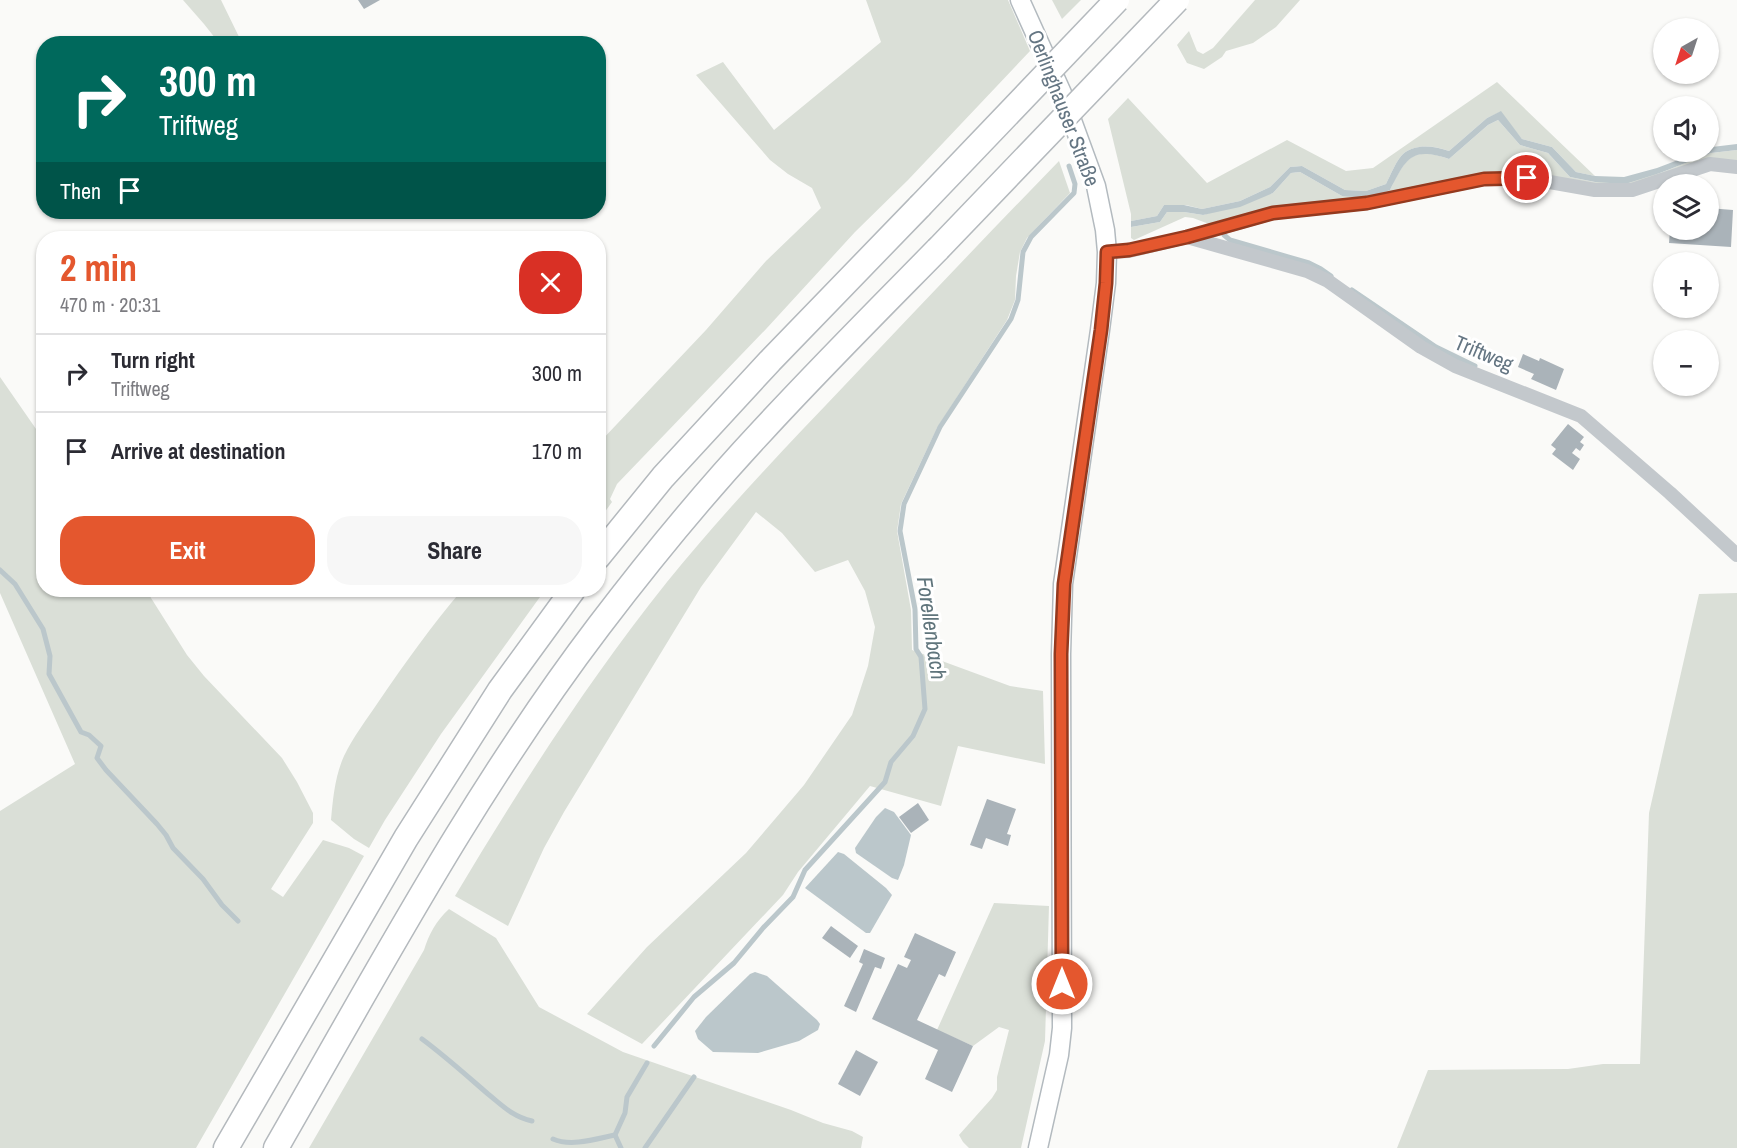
<!DOCTYPE html>
<meta charset="utf-8">
<style>
body{margin:0;font-family:"Archivo Narrow",sans-serif;background:#f7f7f7;color:#2b2b33;height:100vh;display:flex;flex-direction:column;font-size:22px;white-space:nowrap}
*{box-sizing:border-box;margin:0}
p{font-size:20px;color:#7c7c81}
.icon{flex:none;width:33px;height:33px;fill:none;stroke:currentColor;stroke-width:2;stroke-linecap:round;stroke-linejoin:round}
.map{position:relative;flex:1;overflow:hidden}
.side{position:absolute;left:36px;top:231px;width:570px;height:366px;display:flex;flex-direction:column;background:#fff;border-radius:24px;box-shadow:0 2px 4px #0004}
.side>*{flex:none}
.guide{position:absolute;left:36px;top:36px;width:570px;height:183px;border-radius:24px;box-shadow:0 2px 4px #0004;background:#00695c;color:#fff;overflow:hidden}
.needle{width:39px;rotate:219deg}
.tools{position:absolute;left:1653px;top:18px;display:grid;gap:12px}
.tools a{display:grid;place-items:center;width:66px;height:66px;border-radius:50%;background:#fff;box-shadow:0 2px 4px #0004;font-size:30px}
.pin{position:absolute;display:grid;place-items:center;width:51px;height:51px;color:#fff;margin:-26px;border:3px solid #fff;border-radius:50%;box-shadow:0 2px 6px #0007}
.me{position:absolute;width:66px;margin:-33px;rotate:0deg;stroke-linejoin:round;filter:drop-shadow(0 0 4px #0008)}
.turn{display:flex;align-items:center;gap:21px;height:126px;padding:0 24px;font-size:27px}
.turn .icon{width:78px;height:78px;stroke-width:2.5}
.turn b{display:block;font-size:42px;line-height:51px}
.then{display:flex;align-items:center;height:57px;padding:0 24px;background:#0003;gap:12px;font-size:22px}
.round{display:grid;place-items:center;flex:none;width:63px;height:63px;border-radius:24px;background:#f7f7f7}
.summary{display:flex;align-items:center;justify-content:space-between;height:102px;padding:0 24px}
h1{font-size:36px;font-weight:700;line-height:45px;color:#e4572e}
.action{display:flex;gap:12px;margin-top:auto;padding:12px 24px}
.action a{flex:1;height:69px;border-radius:24px;background:#e4572e;color:#fff;font-size:24px;font-weight:700;line-height:69px;text-align:center}
.action a+a{background:#f7f7f7;color:#2b2b33}
ul{padding:0;list-style:none}
li{display:flex;align-items:center;gap:18px;height:78px;padding:0 24px;border-top:2px solid #e1e1e2}
li div{flex:1}
li b{display:block;font-size:22px}
li em{font-style:normal}
.map>svg:first-child{display:block}
.green{fill:#dadfd7}
.water{fill:#bbc7cb}
.lines{fill:none;stroke-linecap:round;stroke-linejoin:round}
.stream{stroke:#bbc7cb;stroke-width:5}
.building{fill:#aab3b9}
.secondary-casing{stroke:#b3babf;stroke-width:21}
.highway-casing{stroke:#b4b9bd;stroke-width:27}
.street{stroke:#c3c8cc;stroke-width:14}
.secondary{stroke:#fff;stroke-width:18}
.highway{stroke:#fff;stroke-width:24}
.highway-bridge-casing{stroke:#b4b9bd;stroke-width:27;stroke-linecap:butt}
.highway-bridge{stroke:#fff;stroke-width:24}
.route-casing{stroke:#94391e;stroke-width:15}
.route{stroke:#e4572e;stroke-width:10}
.labels{text-anchor:middle;dominant-baseline:central;stroke-width:6;stroke-linejoin:round;paint-order:stroke}
.street-label{font-size:21px;fill:#657683;stroke:#fff}
.water-label{font-size:22px;font-style:italic;fill:#60757c;stroke:#fff}
</style>
<div class="map">
<svg width="1737" height="1148" viewBox="0 0 1737 1148">
<rect width="100%" height="100%" fill="#fafaf8"/>
<g class="green">
<polygon points="183,0 221,0 242,43 219,43 204,24"/>
<polygon points="866,0 1008,0 1030,51 908,180 855,232 767,328 617,484 610,499 612,502 599,520 599,443 706,330 766,261 821,208 812,188 788,174 770,160 696,75 723,62 774,130 881,42"/>
<polygon points="1052,0 1081,0 1062,19"/>
<polygon points="1255,0 1300,0 1276,27 1253,43 1226,51 1222,57 1204,69 1187,63 1177,45 1189,31 1197,51 1203,54 1213,48"/>
<path d="M1497,82L1595,176L1576,172L1552,147L1522,139L1500,112L1487,118L1449,151C1435,146 1416,143 1403,154C1397,159 1390,176 1386,184L1366,191L1345,190L1302,166L1290,167L1270,187L1240,201L1202,209L1186,205H1164L1157,216L1131,221V214L1108,119L1128,98L1207,183L1287,140L1346,171L1373,168Z"/>
<path d="M1498,120L1520,145L1548,153L1570,177L1595,182L1660,173L1711,153L1737,150V161L1635,183L1603,187L1531,174L1272,210L1209,224L1193,218L1185,217L1134,240L1131,238V227L1160,222L1167,212H1184L1203,215L1273,193L1291,173L1300,172L1342,196L1390,190C1406,158 1411,146 1449,159L1488,125Z"/>
<path d="M1059,161L1070,193L1027,238L1020,252L1016,276L1015,300L1007,320L937,428L901,504L897,531L911,610L912,650L1010,686L1043,691L1045,764L958,746L941,806L870,786L798,872L783,895L642,1044L587,1014L647,947L746,853L804,785L852,715L868,666L875,627L865,591L848,560L815,572L782,533L756,512L701,587L564,812L544,848L508,926L455,896C520,787 588,681 667,582C722,514 783,450 844,386C915,311 987,235 1059,161Z"/>
<polygon points="0,377 43,439 44,590 146,590 187,655 204,676 282,758 297,782 313,813 313,823 271,889 283,897 323,840 349,848 364,856 196,1148 0,1148 0,811 75,764 0,593"/>
<path d="M462,590H545L441,734L385,820L369,848L354,839L331,820C333,798 335,776 344,756C353,737 367,719 379,701C405,663 432,625 462,590Z"/>
<polygon points="1737,593 1737,1148 1397,1148 1428,1070 1568,1069 1603,1064 1640,1064 1649,813 1699,594"/>
<polygon points="994,903 1049,906 1045,1041 1021,1148 969,1148 963,1142 959,1135 992,1098 997,1090 997,1077 1009,1030 999,1027 973,1046 937,1030"/>
<path d="M449,909L496,938L539,1007L623,1052L791,1110L823,1123L852,1131L863,1137L861,1148H309L424,950C429,934 436,921 449,909Z"/>
</g>
<g class="water">
<path d="M1501,111L1522,139L1552,147L1576,172L1595,176L1624,177L1657,168L1699,152H1708L1709,148L1712,147L1737,144V150L1711,153L1660,173L1625,184L1595,182L1570,177L1548,153L1520,145L1498,120L1488,125L1449,159C1411,146 1406,159 1390,190L1367,198L1342,196L1300,172L1291,173L1273,193L1240,207L1203,215L1184,212H1167L1160,222L1131,227V221L1157,216L1164,205H1184L1202,209L1240,201L1270,187L1290,167L1302,166L1345,190L1366,191L1386,184C1390,176 1397,159 1403,154C1416,143 1434,146 1449,151L1487,118Z"/>
<polygon points="885,808 894,812 911,835 904,865 898,880 892,878 856,853 855,848 876,817"/>
<polygon points="838,852 844,854 886,888 892,895 870,933 866,933 805,888"/>
<polygon points="755,972 767,976 817,1020 820,1024 818,1030 799,1041 758,1053 713,1052 698,1039 695,1031 706,1017 750,974"/>
</g>
<g class="lines">
<g class="stream">
<polyline points="1224,235 1230,240 1309,263 1321,269 1331,276"/>
<polyline points="1352,290 1436,347 1475,366"/>
<polyline points="0,570 15,584 43,629 50,656 49,674 81,732 89,735 101,746 97,758 106,770 157,824 166,835 173,848 203,879 222,905 238,921"/>
<path d="M422,1039C445,1056 466,1075 488,1094C503,1106 513,1117 532,1121"/>
<polyline points="654,1046 694,997 734,963 763,928 793,897 805,870 885,782 891,762 913,736 925,709 921,657 916,649 915,609 900,531 904,504 940,427 1011,319 1018,300 1023,252 1031,237 1074,193 1075,184 1069,166"/>
<path d="M553,1139C571,1147 596,1139 615,1135"/>
<polyline points="621,1148 615,1135 625,1113 627,1097 647,1063"/>
<polyline points="645,1148 694,1077"/>
</g>
</g>
<g class="building">
<polygon points="358,0 380,0 364,9"/>
<polygon points="1708,208 1733,210 1731,247 1669,243 1670,230 1708,230"/>
<polygon points="1523,354 1539,361 1540,358 1564,369 1556,390 1531,379 1534,374 1518,367"/>
<polygon points="1568,424 1584,437 1580,442 1584,445 1580,451 1576,448 1572,453 1580,459 1573,470 1552,454 1556,449 1551,445"/>
<polygon points="987,799 1016,809 1007,834 1011,835 1008,846 986,838 982,849 970,845"/>
<polygon points="918,803 929,820 911,833 899,817"/>
<polygon points="831,926 858,946 850,958 822,938"/>
<polygon points="915,933 956,952 945,977 939,974 917,1020 973,1046 952,1092 925,1079 938,1050 872,1019 898,964 907,968 911,960 904,957"/>
<polygon points="864,949 885,958 881,969 875,967 856,1012 844,1006 863,964 859,962"/>
<polygon points="856,1050 878,1062 860,1096 838,1084"/>
</g>
<g class="lines">
<defs>
<polyline id="secondary" points="1020,0 1062,93 1096,186 1105,230 1107,252 1106,283 1100,330 1063,584 1061,654 1062,1028 1059,1055 1038,1148"/>
<g id="highway">
<polyline points="598,557 663,477 770,361 920,206"/>
<polyline points="226,1148 406,838 500,690 573,590"/>
<path d="M276,1148C378,971 475,789 599,626C650,559 704,493 762,431C819,369 879,309 938,249"/>
</g>
</defs>
<use href="#secondary" class="secondary-casing"/>
<use href="#highway" class="highway-casing"/>
<g class="street">
<polyline points="1189,237 1273,213 1367,203 1484,179 1527,178 1595,190 1632,190 1710,164 1737,167"/>
<polyline points="1107,252 1129,251 1187,237 1307,271 1328,281 1421,347 1455,366 1581,416 1670,493 1737,555"/>
</g>
<use href="#secondary" class="secondary"/>
<use href="#highway" class="highway"/>
<defs>
<g id="highway-bridge">
<polyline points="920,206 1117,0"/>
<polyline points="938,249 1177,0"/>
</g>
</defs>
<use href="#highway-bridge" class="highway-bridge-casing"/>
<use href="#highway-bridge" class="highway-bridge"/>
</g>
<g class="lines">
<defs>
<polyline id="route" points="1062,984 1061,654 1064,584 1101,330 1106,283 1107,252 1129,250 1187,237 1273,213 1367,203 1484,179 1527,178"/>
</defs>
<use href="#route" class="route-casing"/>
<use href="#route" class="route"/>
</g>
<g class="labels">
<g class="street-label">
<text transform="translate(1064 108) rotate(69)">Oerlinghauser Straße</text>
<text transform="translate(1484 353) rotate(23)">Triftweg</text>
</g>
<g class="water-label">
<text transform="translate(932 628) rotate(82)">Forellenbach</text>
</g>
</g>
</svg>
<div class="tools">
<a><svg class="needle" viewBox="-14 -14 28 28"><path d="M0-13l5 13h-10z" fill="#e53935"/><path d="M0 13l5-13h-10z" fill="#7c7c81"/></svg></a>
<a><svg class="icon" aria-label="sound" viewBox="0 0 24 24"><path d="M4 9h4l5-4v14l-5-4H4zM17 9q2 3 0 6"/></svg></a>
<a><svg class="icon" aria-label="layers" viewBox="0 0 24 24"><path d="M12 4l9 5-9 5-9-5zM3 14l9 5 9-5"/></svg></a>
<a>+</a>
<a>−</a>
</div>
<div class="pin" style="left:1527px;top:178px;background:#d93025"><svg class="icon" aria-label="arrive" viewBox="0 0 24 24"><path d="M6 21V4h12l-3 4 3 4H6"/></svg></div>
<svg class="me" style="left:1062px;top:984px" viewBox="-20 -20 40 40"><circle r="17" fill="#e4572e" stroke="#fff" stroke-width="3"/><path d="M0-11L8 9 0 5-8 9z" fill="#fff"/></svg>
<div class="guide">
<div class="turn"><svg class="icon" aria-label="right" viewBox="0 0 24 24"><path d="M7 20v-9h11M14 6l5 5-5 5"/></svg><div><b>300 m</b>Triftweg</div></div>
<div class="then">Then<svg class="icon" aria-label="arrive" viewBox="0 0 24 24"><path d="M6 21V4h12l-3 4 3 4H6"/></svg></div>
</div>
<section class="side">
<div class="summary"><div><h1>2 min</h1><p>470 m · 20:31</p></div><a class="round" style="background:#d93025;color:#fff"><svg class="icon" aria-label="close" viewBox="0 0 24 24"><path d="M6 6l12 12M18 6L6 18"/></svg></a></div>
<ul>
<li><svg class="icon" aria-label="right" viewBox="0 0 24 24"><path d="M7 20v-9h11M14 6l5 5-5 5"/></svg><div><b>Turn right</b><p>Triftweg</p></div><em>300 m</em></li>
<li><svg class="icon" aria-label="arrive" viewBox="0 0 24 24"><path d="M6 21V4h12l-3 4 3 4H6"/></svg><div><b>Arrive at destination</b></div><em>170 m</em></li>
</ul>
<div class="action"><a>Exit</a><a>Share</a></div>
</section>
</div>
